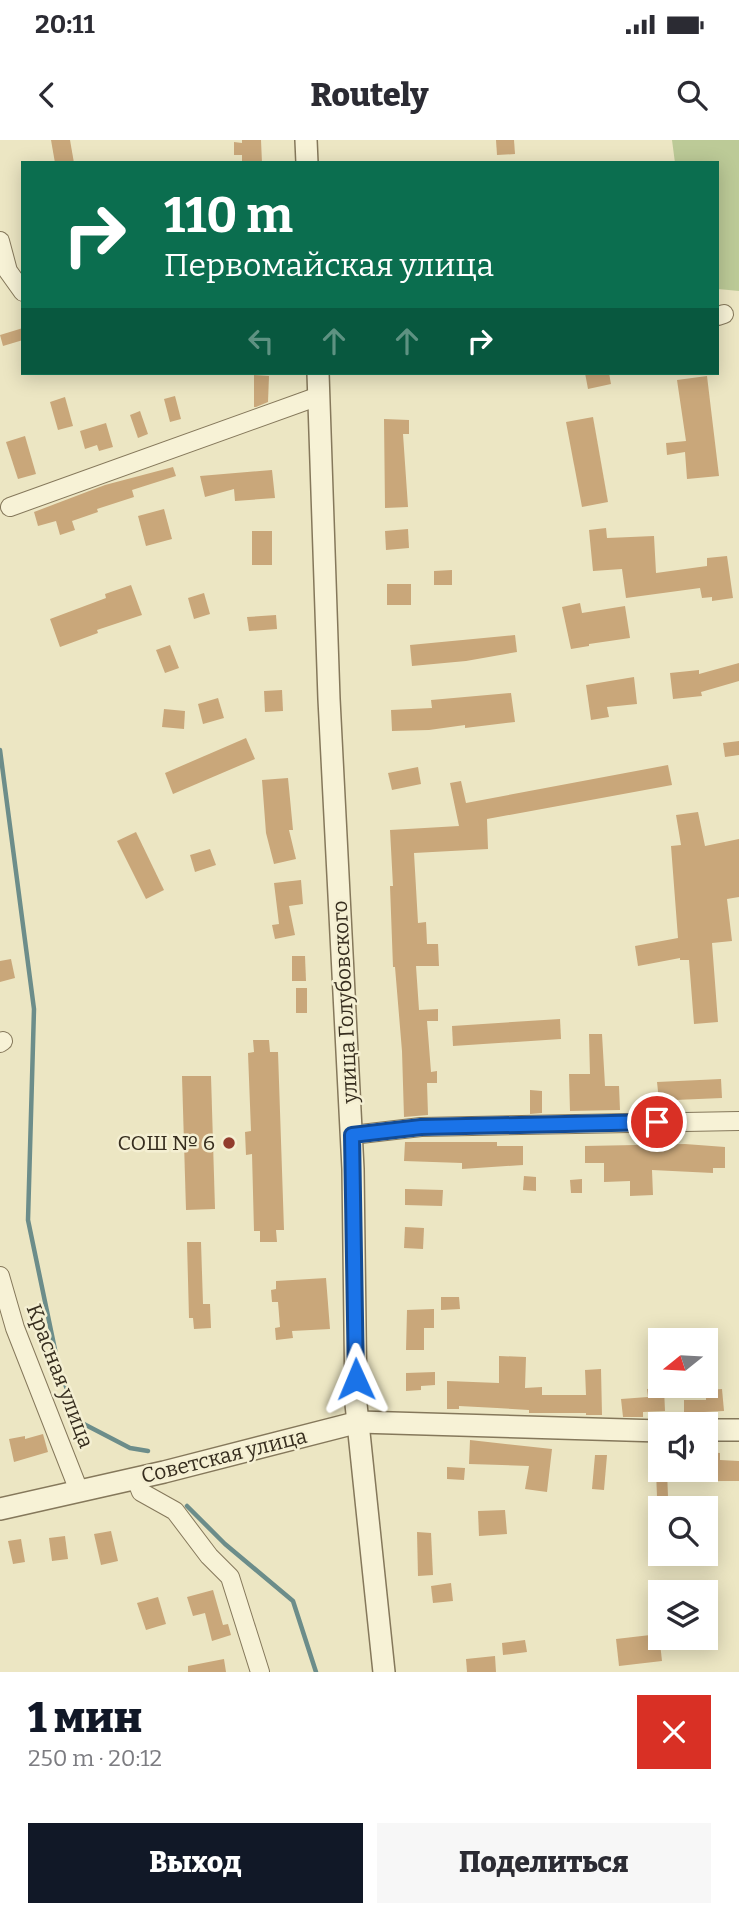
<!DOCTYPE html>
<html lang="ru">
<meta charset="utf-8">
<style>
body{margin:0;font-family:Bitter,serif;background:#f7f7f7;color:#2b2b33;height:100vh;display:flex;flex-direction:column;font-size:26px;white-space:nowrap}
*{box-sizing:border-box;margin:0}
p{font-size:23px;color:#7c7c81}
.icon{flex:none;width:38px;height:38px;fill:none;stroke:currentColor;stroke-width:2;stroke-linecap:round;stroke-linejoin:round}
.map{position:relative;height:1532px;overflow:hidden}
.panel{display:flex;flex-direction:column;background:#fff;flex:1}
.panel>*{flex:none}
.banner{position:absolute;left:21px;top:21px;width:698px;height:214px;border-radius:0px;box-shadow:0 4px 18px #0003;background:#0b6e4f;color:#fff;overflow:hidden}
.needle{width:46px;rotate:252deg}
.fabs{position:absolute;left:648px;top:1188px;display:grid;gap:14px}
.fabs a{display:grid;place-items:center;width:70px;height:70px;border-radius:0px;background:#fff;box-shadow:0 4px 18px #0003;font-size:35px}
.pin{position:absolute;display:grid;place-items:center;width:60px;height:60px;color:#fff;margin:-30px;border:4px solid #fff;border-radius:50%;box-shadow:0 2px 7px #0007}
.me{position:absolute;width:77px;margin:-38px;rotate:359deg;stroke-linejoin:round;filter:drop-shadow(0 0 5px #0008)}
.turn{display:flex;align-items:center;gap:24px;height:147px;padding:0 28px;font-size:32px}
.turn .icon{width:91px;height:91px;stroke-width:2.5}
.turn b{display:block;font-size:49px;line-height:60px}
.lanes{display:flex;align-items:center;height:66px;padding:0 28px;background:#0003;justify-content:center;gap:35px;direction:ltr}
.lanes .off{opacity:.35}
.round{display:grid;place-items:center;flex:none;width:74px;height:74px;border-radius:0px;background:#f7f7f7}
.headline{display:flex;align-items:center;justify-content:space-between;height:119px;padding:0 28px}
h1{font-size:42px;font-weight:800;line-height:52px;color:#111827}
.primary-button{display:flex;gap:14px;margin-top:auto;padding:14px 28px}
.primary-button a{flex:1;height:80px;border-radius:0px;background:#111827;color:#fff;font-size:28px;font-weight:800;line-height:80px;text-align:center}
.primary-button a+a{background:#f7f7f7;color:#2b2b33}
.status{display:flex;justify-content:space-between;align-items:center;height:49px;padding:0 35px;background:#fff;direction:ltr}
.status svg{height:19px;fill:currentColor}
header{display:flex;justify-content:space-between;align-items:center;height:91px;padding:0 28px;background:#fff;font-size:32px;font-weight:800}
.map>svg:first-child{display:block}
.green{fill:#bcca97}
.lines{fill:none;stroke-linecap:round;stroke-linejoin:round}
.stream{stroke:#6c8d8a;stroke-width:4.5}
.building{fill:#c9a77a}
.minor-casing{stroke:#85785b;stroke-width:20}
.tertiary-casing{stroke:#85785b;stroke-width:24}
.minor{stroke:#f7f2d6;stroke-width:18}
.tertiary{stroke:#f7f2d6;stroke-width:21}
.route-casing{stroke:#114b97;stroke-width:18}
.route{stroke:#1a73e8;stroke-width:12}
.poi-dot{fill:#923c2d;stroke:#f4efd2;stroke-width:2.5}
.labels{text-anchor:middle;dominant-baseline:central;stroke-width:5;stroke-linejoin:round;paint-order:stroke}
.street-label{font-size:21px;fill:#362d1e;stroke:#f4efd2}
.poi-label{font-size:21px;fill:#362d1e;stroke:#f4efd2;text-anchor:end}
</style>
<div class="status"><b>20:11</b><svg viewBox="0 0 49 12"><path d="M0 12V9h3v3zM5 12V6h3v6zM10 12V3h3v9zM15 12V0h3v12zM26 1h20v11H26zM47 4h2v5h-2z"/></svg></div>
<header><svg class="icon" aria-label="back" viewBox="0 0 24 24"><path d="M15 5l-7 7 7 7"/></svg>Routely<svg class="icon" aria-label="search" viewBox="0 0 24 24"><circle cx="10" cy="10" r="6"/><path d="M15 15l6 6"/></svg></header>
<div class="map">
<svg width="739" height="1532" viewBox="0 0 739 1532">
<rect width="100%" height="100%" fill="#ece6c3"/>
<polygon class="green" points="672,0 739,0 739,151 718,149 718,23 675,23"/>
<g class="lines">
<g class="stream">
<polyline points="0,610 34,869 28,1080 59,1229 80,1282 130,1308 148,1311"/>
<polyline points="187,1366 225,1404 293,1461 316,1532"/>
</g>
</g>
<g class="building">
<polygon points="51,0 70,0 74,23 55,23"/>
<polygon points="242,0 261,0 262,23 242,23 242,15 234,15 234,2 242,3"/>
<polygon points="496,0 514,0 515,14 497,15"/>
<polygon points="23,188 23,200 3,206 0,195"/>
<polygon points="585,233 609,233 611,244 588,249"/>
<polygon points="254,235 269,236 268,262 256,267 254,267"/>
<polygon points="707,236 719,336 687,339 685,312 667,315 666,303 686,301 677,240"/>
<polygon points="175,256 181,279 170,282 164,259"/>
<polygon points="65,257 73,286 58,290 50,262"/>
<polygon points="140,271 148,294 138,298 130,275"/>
<polygon points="593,277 608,362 582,367 566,282"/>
<polygon points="384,279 409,280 409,294 403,294 408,367 385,368"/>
<polygon points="106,283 113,307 99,311 97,305 85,309 80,291"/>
<polygon points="25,296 36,334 18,339 6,302"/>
<polygon points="173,327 176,336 132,350 134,357 97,369 98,372 72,381 75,390 60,395 56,381 38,386 34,372 105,345"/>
<polygon points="272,330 275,358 235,361 234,349 205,357 200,336"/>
<polygon points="164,369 172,399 146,406 138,376"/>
<polygon points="606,388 607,398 654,396 656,433 707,426 707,418 727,416 733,458 712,461 712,457 702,458 700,448 626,458 622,429 593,431 589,390"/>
<polygon points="408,389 409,408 386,410 385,391"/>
<rect x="252" y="391" width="20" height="34"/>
<polygon points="452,430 452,445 434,445 434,431"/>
<rect x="387" y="444" width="24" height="21"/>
<polygon points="131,445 142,475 97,490 98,493 60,507 50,479 106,458 105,454"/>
<polygon points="204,453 210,474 194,479 188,458"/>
<polygon points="580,463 582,473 625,466 630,498 589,504 589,506 571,509 562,467"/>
<polygon points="276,475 277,489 249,491 247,477"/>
<polygon points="515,495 517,512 466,521 412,526 410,505"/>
<polygon points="170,505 179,528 165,533 156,510"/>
<polygon points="739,523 739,541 701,552 702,556 673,559 670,533 699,530 699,534"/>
<polygon points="634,537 637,564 607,567 609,577 591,580 586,545"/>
<polygon points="282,550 283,571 265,572 264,551"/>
<polygon points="511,553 515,582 465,588 465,585 429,590 392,591 391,570 432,568 431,560"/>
<polygon points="218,558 224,578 203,584 198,564"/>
<polygon points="164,569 185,571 184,589 162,587"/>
<polygon points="246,598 255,619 173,654 165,633"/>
<polygon points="739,601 739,615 725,617 723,603"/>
<polygon points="668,625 672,645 487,679 488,709 414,713 418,783 426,782 427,804 438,804 439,826 416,826 419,870 438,869 438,881 427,881 431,932 437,931 437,943 427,943 428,975 404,977 402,911 395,827 393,827 390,746 393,746 390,690 459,686 450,643 461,641 466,663"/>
<polygon points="418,627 421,644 392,650 388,633"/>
<polygon points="288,638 293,690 289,690 296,719 274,724 266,693 262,640"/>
<polygon points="698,672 705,706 739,699 739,757 727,759 732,801 712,803 718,882 694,884 689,820 680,820 680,818 638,826 635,806 678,798 671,706 681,705 676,675"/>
<polygon points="136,692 164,750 146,759 117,701"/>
<polygon points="210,709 216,725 195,732 190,715"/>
<polygon points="301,740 303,764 289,766 295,795 275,799 272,785 279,784 274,743"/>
<polygon points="292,816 305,816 306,841 292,841"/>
<polygon points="11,819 15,838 0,842 0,821"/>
<rect x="296" y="848" width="11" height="25"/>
<polygon points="560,879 561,899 453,906 452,886"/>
<polygon points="589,894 602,894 605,946 619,946 620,970 570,971 569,934 590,934"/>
<polygon points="253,900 269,900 270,912 278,912 284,1090 276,1090 277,1102 260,1102 260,1091 254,1091 252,1014 246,1015 245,992 251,991 248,913 254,912"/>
<polygon points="182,936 211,936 215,1069 186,1070"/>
<polygon points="721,939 722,958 675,960 676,968 660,970 657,942"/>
<polygon points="530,950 542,951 542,973 530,974"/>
<polygon points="405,1002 497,1002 497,1006 523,1006 523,1025 462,1029 462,1023 404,1021"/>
<polygon points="685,1004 725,1007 725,1028 713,1028 713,1033 652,1030 653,1055 630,1056 630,1041 604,1042 604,1023 585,1023 585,1006"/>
<polygon points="524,1036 536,1037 536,1051 523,1050"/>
<polygon points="582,1039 582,1053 571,1053 570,1040"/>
<polygon points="405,1049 443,1050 442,1066 405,1065"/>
<polygon points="405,1087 424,1088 423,1109 404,1108"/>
<polygon points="187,1102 201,1102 203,1164 210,1164 211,1188 194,1189 193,1178 189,1178"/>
<polygon points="326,1138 330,1189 292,1191 293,1198 276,1200 275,1188 280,1187 278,1162 272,1162 271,1150 276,1149 276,1141"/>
<polygon points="441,1157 459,1157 460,1169 441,1170"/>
<polygon points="434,1169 434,1188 424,1188 424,1210 406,1210 407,1170"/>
<polygon points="499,1216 526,1217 525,1248 542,1247 542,1255 586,1255 585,1230 601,1229 602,1275 586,1275 586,1273 529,1273 529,1270 497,1268 459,1266 459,1269 447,1269 447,1241 499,1243"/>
<polygon points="435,1232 435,1245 421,1246 421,1250 406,1251 406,1233"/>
<polygon points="664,1248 665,1271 643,1272 643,1277 623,1277 621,1259 648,1257 647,1249"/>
<polygon points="722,1249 724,1271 684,1273 684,1260 706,1260 706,1250"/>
<polygon points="43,1294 48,1312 14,1322 9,1299 25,1296 25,1299"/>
<polygon points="470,1300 552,1309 547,1352 525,1349 529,1326 469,1324"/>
<polygon points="706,1312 720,1313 720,1320 739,1321 739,1341 706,1341"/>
<polygon points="595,1315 607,1315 604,1350 592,1349"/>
<polygon points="447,1327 465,1328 464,1340 447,1339"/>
<polygon points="656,1330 667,1330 668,1357 657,1357"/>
<polygon points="505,1370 507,1394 479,1396 478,1371"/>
<polygon points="111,1391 118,1421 101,1425 94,1394"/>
<polygon points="417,1392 431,1393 433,1435 418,1436"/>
<polygon points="65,1396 68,1419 52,1421 49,1398"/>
<polygon points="21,1399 25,1422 13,1424 8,1401"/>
<polygon points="451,1443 453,1461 433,1463 431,1446"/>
<polygon points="213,1450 223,1485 228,1484 231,1495 212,1501 205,1473 193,1476 187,1457"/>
<polygon points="158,1457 166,1484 146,1490 137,1463"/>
<polygon points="659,1494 662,1521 619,1526 616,1499"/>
<polygon points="525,1500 527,1512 503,1515 502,1503"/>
<polygon points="495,1516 496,1532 467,1532 466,1519"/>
<polygon points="224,1519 226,1532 188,1532 188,1526"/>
</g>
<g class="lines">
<defs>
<g id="minor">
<polyline points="0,101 8,131 23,152"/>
<polyline points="718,176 724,174"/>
<polyline points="10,367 319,256"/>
<polyline points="0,903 3,901"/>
<polyline points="352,995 421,987 739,981"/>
<polyline points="0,1136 15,1188 79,1351"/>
<polyline points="136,1339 141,1352 175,1371 209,1416 230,1437 260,1532"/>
</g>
<g id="tertiary">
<polyline points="306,0 307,23"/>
<polyline points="318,233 329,559 353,1029 356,1264 384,1532"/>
<polyline points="705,1290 739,1290"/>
<polyline points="0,1369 164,1332 359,1282 660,1291"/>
</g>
</defs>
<use href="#minor" class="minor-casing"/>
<use href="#tertiary" class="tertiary-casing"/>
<use href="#minor" class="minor"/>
<use href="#tertiary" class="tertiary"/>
</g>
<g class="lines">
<defs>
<polyline id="route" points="356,1239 352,995 421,987 657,982"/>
</defs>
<use href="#route" class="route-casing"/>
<use href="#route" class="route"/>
</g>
<circle class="poi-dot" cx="229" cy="1003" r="7"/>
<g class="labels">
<g class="street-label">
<text transform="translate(345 862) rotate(-93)">улица Голубовского</text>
<text transform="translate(60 1236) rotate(69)">Красная улица</text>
<text transform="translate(224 1316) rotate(-14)">Советская улица</text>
</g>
<g class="poi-label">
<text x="215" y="1003">СОШ № 6</text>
</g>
</g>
</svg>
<div class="fabs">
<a><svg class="needle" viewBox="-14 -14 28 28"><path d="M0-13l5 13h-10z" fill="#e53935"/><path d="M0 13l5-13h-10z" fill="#7c7c81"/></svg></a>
<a><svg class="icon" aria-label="sound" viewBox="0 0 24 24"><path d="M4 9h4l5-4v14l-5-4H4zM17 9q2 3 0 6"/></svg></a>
<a><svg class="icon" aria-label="search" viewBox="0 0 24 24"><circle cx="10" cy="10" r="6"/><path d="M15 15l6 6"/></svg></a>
<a><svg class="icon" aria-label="layers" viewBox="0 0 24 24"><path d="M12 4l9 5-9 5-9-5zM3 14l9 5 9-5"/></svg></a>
</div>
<div class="pin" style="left:657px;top:982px;background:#d93025"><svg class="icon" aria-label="arrive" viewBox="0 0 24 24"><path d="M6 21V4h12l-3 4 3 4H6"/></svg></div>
<svg class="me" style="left:356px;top:1239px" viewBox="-20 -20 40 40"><path d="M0-17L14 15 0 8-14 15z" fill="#1a73e8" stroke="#fff" stroke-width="4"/></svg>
<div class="banner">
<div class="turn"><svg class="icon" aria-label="right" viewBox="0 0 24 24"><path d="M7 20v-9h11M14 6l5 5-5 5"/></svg><div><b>110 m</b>Первомайская улица</div></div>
<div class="lanes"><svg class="icon off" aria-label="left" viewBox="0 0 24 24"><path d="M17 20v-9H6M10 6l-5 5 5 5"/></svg><svg class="icon off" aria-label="ahead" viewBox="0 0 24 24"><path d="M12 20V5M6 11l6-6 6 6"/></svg><svg class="icon off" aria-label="ahead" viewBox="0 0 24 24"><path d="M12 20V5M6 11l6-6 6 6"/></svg><svg class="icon" aria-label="right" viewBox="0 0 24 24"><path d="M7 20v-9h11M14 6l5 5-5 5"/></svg></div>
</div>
</div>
<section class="panel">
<div class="headline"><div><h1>1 мин</h1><p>250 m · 20:12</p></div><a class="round" style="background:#d93025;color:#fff"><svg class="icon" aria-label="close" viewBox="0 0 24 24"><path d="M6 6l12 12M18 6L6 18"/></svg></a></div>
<div class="primary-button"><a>Выход</a><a>Поделиться</a></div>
</section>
